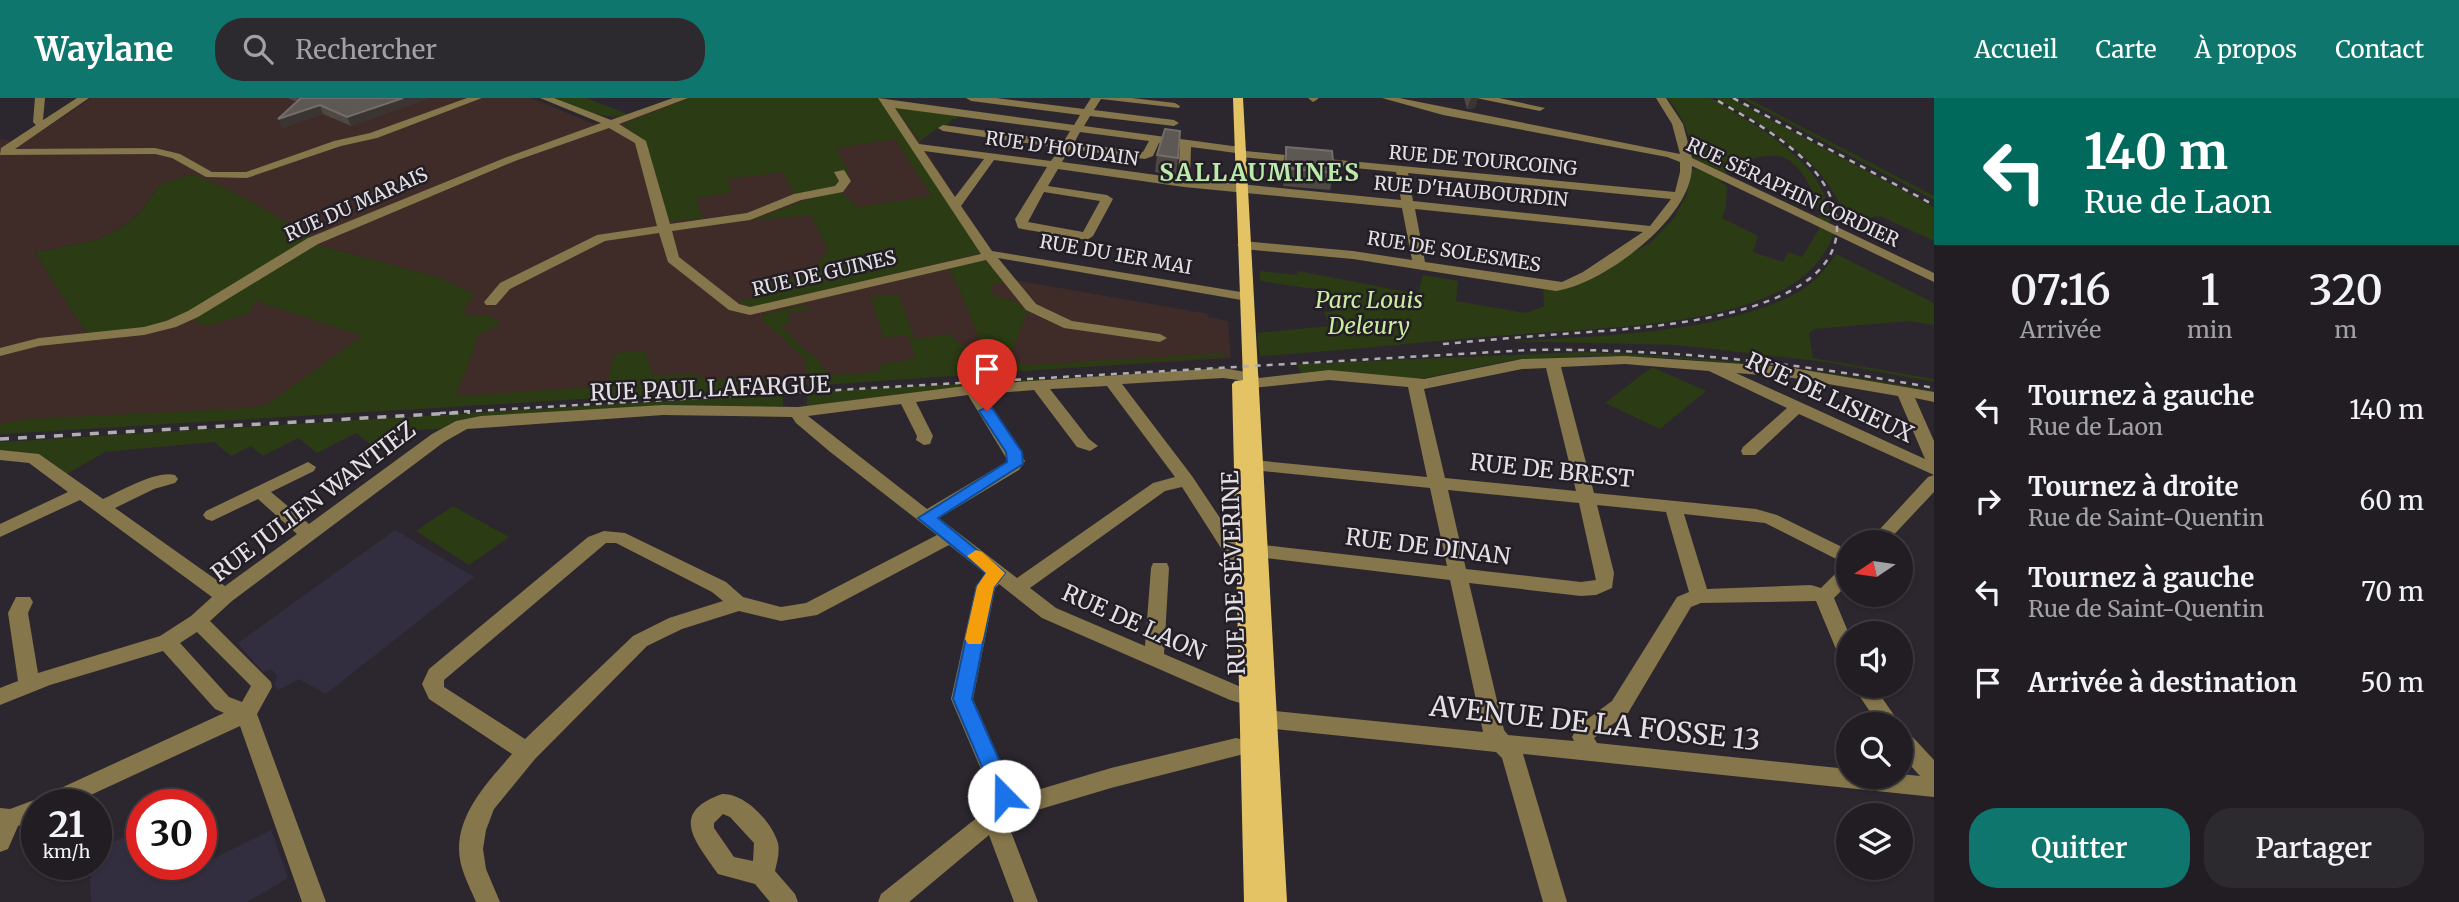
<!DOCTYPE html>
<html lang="fr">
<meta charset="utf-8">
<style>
body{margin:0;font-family:Merriweather,serif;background:#2d2a2f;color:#f1f3f6;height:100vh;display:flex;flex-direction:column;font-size:26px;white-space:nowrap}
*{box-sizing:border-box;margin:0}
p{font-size:23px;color:#a2a2a5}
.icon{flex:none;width:38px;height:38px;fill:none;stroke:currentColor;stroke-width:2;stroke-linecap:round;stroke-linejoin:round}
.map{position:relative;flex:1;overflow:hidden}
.drawer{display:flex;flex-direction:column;background:#211d22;width:525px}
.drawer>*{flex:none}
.top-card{background:#00695c;color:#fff;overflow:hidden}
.needle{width:46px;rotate:257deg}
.tools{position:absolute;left:1836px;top:432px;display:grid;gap:14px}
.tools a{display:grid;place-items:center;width:77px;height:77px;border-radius:50%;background:#211d22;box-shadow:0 2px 5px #0004,0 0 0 2px #3e3b40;font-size:35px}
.speed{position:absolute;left:21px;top:691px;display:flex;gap:14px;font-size:35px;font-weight:700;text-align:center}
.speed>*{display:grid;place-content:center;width:91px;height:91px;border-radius:50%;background:#211d22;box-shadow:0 2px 5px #0004,0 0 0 2px #3e3b40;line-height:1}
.speed small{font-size:18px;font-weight:400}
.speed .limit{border:10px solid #d22;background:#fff;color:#111}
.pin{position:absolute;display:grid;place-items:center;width:60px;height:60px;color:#fff;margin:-72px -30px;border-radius:50% 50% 50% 0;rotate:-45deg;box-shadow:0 0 7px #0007}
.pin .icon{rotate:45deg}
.me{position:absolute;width:77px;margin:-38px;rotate:338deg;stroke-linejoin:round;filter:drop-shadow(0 0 5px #0008)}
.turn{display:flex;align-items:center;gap:24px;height:147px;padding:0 35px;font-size:32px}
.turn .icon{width:91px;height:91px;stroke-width:2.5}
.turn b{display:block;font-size:49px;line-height:60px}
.eta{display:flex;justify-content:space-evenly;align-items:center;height:119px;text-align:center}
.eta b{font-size:42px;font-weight:600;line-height:49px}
.primary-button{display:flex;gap:14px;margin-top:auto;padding:14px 35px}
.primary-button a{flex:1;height:80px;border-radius:28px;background:#0f766e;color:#fff;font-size:28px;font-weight:600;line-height:80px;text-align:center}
.primary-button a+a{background:#2d2a2f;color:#f1f3f6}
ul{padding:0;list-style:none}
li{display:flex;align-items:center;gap:21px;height:91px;padding:0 35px}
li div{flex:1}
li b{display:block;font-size:26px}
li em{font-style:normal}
header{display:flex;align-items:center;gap:42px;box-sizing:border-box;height:98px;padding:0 35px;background:#0f766e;color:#fff}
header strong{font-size:33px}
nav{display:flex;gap:38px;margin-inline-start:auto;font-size:24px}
.search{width:490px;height:63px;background:#2d2a2f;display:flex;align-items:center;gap:18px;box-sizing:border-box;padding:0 24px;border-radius:28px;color:#a2a2a5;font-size:26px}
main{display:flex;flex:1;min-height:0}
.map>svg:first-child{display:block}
.industrial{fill:#3f2b27;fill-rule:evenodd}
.education{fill:#322e3f}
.green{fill:#2b3b13}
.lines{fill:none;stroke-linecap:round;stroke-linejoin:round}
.minor{fill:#86764b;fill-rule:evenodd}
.major{fill:#e4c365;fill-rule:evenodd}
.rail-far1{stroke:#b1aeb3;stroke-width:2.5;stroke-dasharray:6 6;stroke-linecap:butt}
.rail{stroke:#b1aeb3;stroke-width:3.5;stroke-dasharray:9 9;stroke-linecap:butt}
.wall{fill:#4e4742}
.shaded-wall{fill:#3a3433}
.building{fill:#5e5854;stroke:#736d6a;stroke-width:2}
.route{fill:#1a73e8;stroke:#114b97;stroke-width:2}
.slow{fill:#f59e0b}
.labels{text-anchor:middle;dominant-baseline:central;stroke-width:5;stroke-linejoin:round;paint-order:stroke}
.far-street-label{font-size:19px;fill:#e3e0e4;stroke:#231e25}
.park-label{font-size:23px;font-style:italic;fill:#caed9d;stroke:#231e25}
.street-label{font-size:23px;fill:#e3e0e4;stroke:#231e25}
.far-district-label{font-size:24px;font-weight:bold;letter-spacing:2px;fill:#bbebaa;stroke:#231e25}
.near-street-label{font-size:28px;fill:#e3e0e4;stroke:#231e25}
</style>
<header>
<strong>Waylane</strong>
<div class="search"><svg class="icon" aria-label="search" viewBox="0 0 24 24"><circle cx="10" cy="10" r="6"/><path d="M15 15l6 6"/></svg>Rechercher</div>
<nav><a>Accueil</a><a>Carte</a><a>À propos</a><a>Contact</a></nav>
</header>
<main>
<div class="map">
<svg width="1934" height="804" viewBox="0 0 1934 804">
<rect width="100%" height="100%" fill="#2c272e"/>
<path class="industrial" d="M92,0H531L594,26L677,0H887L920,43L987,149L1014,182L1209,216L1208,219L1228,223L1231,260L0,336V41L13,43L18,48ZM161,86L312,146L434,178L285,212L256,203L198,217L87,236L35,155L96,142L116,133L137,118Z"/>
<g class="education">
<polygon points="395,432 474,479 326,596 299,581 278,592 274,586 277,579 275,575 271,571 263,574 238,545"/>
<polygon points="142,732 142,766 186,767 188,773 271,732 288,780 247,804 91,804 90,767 96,766 96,751"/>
</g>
<g class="green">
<path d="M551,0H586L630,17C601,23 578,10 551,0Z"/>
<polygon points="689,0 880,0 980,152 978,156 749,210 738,203 755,200 753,196 762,188 814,174 824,156 829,154 811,117 742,123 762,119 808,101 841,94 858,109 932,98 895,41 836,50 850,77 846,76 840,87 795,98 783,74 727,81 732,94 696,100 703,120 671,123 668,121 645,43 623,26"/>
<path d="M1667,0C1680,0 1698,0 1710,0C1720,4 1730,12 1738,17C1777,40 1830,75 1830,124L1827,126L1819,122C1820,103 1803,66 1782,59C1773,56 1760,59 1750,61C1745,62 1732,63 1729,67C1727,70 1727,74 1725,77L1693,61C1691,37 1683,18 1667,0Z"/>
<path d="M1716,0H1730L1934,109V143L1880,118L1845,123C1831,63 1764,28 1716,0Z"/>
<polygon points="1741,0 1747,0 1934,98 1934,102"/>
<polygon points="894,9 957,17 957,21 952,21 945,29 939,29 920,43"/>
<path d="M1693,71L1705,73L1723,82L1721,84L1727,88L1726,109L1722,120L1758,138L1753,154L1783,164L1788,154L1802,159L1821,128L1834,135C1825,161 1807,179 1782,192C1707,230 1593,230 1510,237C1427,243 1344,253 1260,258L1257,235L1330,228L1324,214L1335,213L1321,192L1260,183V173L1297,177L1298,173L1418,196L1423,177L1458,183L1456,203L1526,215L1544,208L1543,189H1571L1650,145L1674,120L1687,96Z"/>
<polygon points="193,76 228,91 309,136 313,146 434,178 474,195 464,212 468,217 489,218 502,226 479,236 456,298 607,288 615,255 645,253 653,277 694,276 707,282 784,279 783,289 0,336 0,326 28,321 250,310 266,307 362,238 256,203 248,216 206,228 195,224 198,217 192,213 148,229 87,236 35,155 96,142 116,133 137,118 161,86"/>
<path d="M1836,156L1934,205V227L1909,223L1814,231L1809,235L1813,260L1934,281V284L1826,264L1677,247L1508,243C1597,238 1707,237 1789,199C1809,190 1824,174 1836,156Z"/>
<polygon points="981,163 990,165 1006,183 989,188 995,199 1013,202 1027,213 1008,264 1026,267 1212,256 1225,255 1226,259 808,288 805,261 761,220 766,216 804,207 809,212 788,214 790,226 781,228 809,256 812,255 829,277 879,274 881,266 915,261 908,237 883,240 871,199 898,196 915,241 949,236 967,252 984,252 959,190 948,169"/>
<path d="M1585,254C1703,258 1818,270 1934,293V297L1738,266L1669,260L1587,258L1513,262L1415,282L1301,276L1297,266Z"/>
<polygon points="1652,269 1706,293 1660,331 1605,305"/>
<polygon points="1126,277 810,308 807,307 807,294"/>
<path d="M783,296V308L778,309L743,310L406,333L374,349L356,335L317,355L298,340L263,358L251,348L231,358L214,344L105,354L67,376C42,357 32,353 0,354V344Z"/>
<polygon points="453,408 509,439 469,467 416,433"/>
</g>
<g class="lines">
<g class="minor">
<polygon points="35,0 45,0 43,22 77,0 89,0 15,51 155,50 180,56 212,74 246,74 334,43 370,35 467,0 482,0 377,40 341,48 247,80 206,79 172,60 155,56 0,57 1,50 36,27 33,24"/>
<path d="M540,0H554L611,22L673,0H688L619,26L646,43L670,126L747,115L794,96L835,88L839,83L834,74L844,72L851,83L843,94L801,102L750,122L672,133L679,159L739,206L750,209L981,156L878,0L1074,27L1080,17L971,3L966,0H996L1084,11L1091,0H1132L1175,5L1180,8L1179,10L1101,1L1094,12L1174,22L1179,25L1174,28L1090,18L1084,28L1240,49L1245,53L1675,94L1680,74V64L1667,59L1443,17L1382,0H1399L1680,56L1672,26L1656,0H1666L1683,26L1692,60L1934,175V184L1692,68C1693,119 1604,186 1556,193L1353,161L1243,151L1237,147L1243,143L1353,153L1412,162L1402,110L1184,89L1058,71L1048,88L1107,97L1113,101L1093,138L1087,142L1022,131L1018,130L1015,121L1047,69L994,62L961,108L992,153L1247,195L1254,199L1247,203L998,160L1036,206L1072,223L1160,236L1167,240L1160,244L1064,230L1026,212L986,162L750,217L729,212L668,164L659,135L605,143L510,191L496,207H486L484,204L500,185L597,137L657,128L635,45L609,30L515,63L318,146L198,219L176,229L144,237L39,248L0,258V250L39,240L144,229L166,223L188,213L308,140L507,59L601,25ZM895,10L1070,33L1064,43L943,27L938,30L943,33L1060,50L1051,63L919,46ZM1080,34L1149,43L1143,54L1074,45ZM1159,45L1180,48L1178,80L1062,64L1070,51L1145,61L1153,58ZM1191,49L1236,55L1241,59L1396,74L1401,102L1190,81ZM924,53L984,61L955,99ZM1408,75L1671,101L1650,128L1413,103ZM1044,94L1100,103L1083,134L1028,124ZM1415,111L1643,134L1583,174L1562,184L1425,164Z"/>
<polygon points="1308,0 1318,0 1318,1 1313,4"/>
<polygon points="1476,0 1499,0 1545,10 1540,13"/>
<path d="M1625,258L1787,269L1934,294V304L1915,300L1934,343V394L1887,444H1868L1928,379L1934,377L1799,316L1755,357H1743L1741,353L1743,349L1787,310L1709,273L1625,266L1561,269L1594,395L1756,411L1777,417L1848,452V467L1765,425L1684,416L1707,491L1811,487L1821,490L1841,470L1848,468V486L1834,500L1849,536L1848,564L1841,562L1838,556L1816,503L1701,505L1691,509L1628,615L1594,640L1597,645L1848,671V679H1900V676L1920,678L1900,656V631L1908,634L1934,662V699L1523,656L1567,804H1543L1502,660L1496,654L1255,629L1247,626L1244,620L1247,614L1255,611L1483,634L1450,482L1250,458L1259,460L1261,465L1259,470C1246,473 1238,468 1228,461L1182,389L1165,393L1030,490L1056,510L1145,548L1151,470L1153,465H1167L1169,470L1164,556L1241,589L1268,596L1272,602L1268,608L1261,611L1230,602L1042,520L999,486L995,490L973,601L1012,690L1017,694L1034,693L1111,670L1236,640L1244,642L1247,649L1244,656L1236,658L1111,690L1034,713L1008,712L1005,718L1038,804H1014L989,737L909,804H878L881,796L984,714L992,697L951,601L976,488L986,476L949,447L817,517L781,523L739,513L682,531L647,548L535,661L494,711L486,732L483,751L486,771L500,804H476C469,787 459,770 459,751C459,713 489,683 512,656L429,601L422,586L429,571L588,439L604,433L625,435L726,484L743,499L781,509L806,505L937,437L829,353L796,325L792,319L663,317L467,331L444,344L232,503L210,523L271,584L272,589L257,616L326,804H302L240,628L69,707H37V721L18,728L8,751L0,754V710L10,711L37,701L224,615L215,611L163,553L50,587L0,607V590L18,583L8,515L16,499H30L33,504L28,515L38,575L160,538L191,518L212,499L80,402L0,439V426L68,394L29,365L0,362V352L39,356L103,401C121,393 156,372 175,377L178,381L175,385L154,391L115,410L225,488L297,436L258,401L212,423L206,421L203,417L206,413L308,364L316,369L314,373L271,394L309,426L432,336L456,323L481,318L663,307L798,309L973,287L1223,270L1257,276L1259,280L1329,272L1424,281L1522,261ZM1546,270L1576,393L1445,380L1424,291L1522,271ZM1736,275L1787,279L1898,298L1925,361ZM1223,280L1246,283L1247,288L1252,290L1329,282L1408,289L1427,379L1243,361L1235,366L1243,371L1430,390L1447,468L1245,445L1238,447L1192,378L1122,286ZM1107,288L1175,379L1153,385L1017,480L939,420L1019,372L1025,363L983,296L1034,292L1077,349L1090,353L1098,348L1089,341L1050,291ZM968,297L1008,363L927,411L808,318L901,306L917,338L916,342L924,347L930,346L933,338L916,304ZM1448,392L1579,405L1596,482L1581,484L1466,471ZM1597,407L1666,414L1689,494L1677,499L1612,603L1578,628L1572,639L1574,643L1508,637L1504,632L1469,485L1581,498L1596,497L1612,490L1614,475ZM606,445H616L712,494L723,503L669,520L633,538L525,641L444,589V582ZM197,534L251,588L242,604L229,599L180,545Z"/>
<polygon points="1853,588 1874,588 1900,626 1878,626"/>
<path d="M722,696C745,695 772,724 778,745C780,755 777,764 775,773L795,796L798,804H770L755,786L718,776C696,744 668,715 722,696ZM723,716L730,719L754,745L753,763L734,759L714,730V725Z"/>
</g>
<polygon class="major" points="1233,0 1243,0 1287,804 1244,804 1232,286 1235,283 1243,282"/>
<g class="rail-far1">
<polyline points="1733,0 1934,107"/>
<path d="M1443,246C1487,242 1532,238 1576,235C1640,230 1839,221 1837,128C1835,65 1761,28 1713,0"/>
<path d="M440,315L1529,252C1666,250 1799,265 1934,290"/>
</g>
<polyline class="rail" points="0,341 470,314"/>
</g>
<g class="wall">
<polygon points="288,0 429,0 351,28 323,16 282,30 297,4"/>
<polygon points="1464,0 1478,0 1475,10 1467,11"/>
<polygon points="1286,49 1334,75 1330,92 1283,88 1283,66"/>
<polygon points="1157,57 1178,60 1176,77 1155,74"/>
</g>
<g class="shaded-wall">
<polygon points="403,0 429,0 351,28 347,19"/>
<polygon points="1471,0 1478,0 1475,10 1467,11"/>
<polygon points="320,7 323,16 282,30 278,21"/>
</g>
<g class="building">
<polygon points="301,0 403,0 347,19 320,7 278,21"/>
<polygon points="1165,31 1180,33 1178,60 1157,57"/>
<polygon points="1286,49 1332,53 1334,75 1286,70"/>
</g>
<polygon class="route" points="987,309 992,310 1022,354 1023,366 938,420 1005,475 994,489 972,601 1015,698 1012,704 1004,707 997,704 953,601 977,488 986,475 918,420 1007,364 1006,354 979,313"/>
<polygon class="slow" points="976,452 982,454 1005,475 994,489 983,541 981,546 968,546 965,541 977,488 986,475 967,458"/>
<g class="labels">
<g class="far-street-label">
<text transform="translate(1062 50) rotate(8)">RUE D'HOUDAIN</text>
<text transform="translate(1483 62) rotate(5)">RUE DE TOURCOING</text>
<text transform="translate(1471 93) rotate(5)">RUE D'HAUBOURDIN</text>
<text transform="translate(1793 94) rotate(25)">RUE SÉRAPHIN CORDIER</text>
<text transform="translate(356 106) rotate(-24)">RUE DU MARAIS</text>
<text transform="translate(1454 153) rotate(9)">RUE DE SOLESMES</text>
<text transform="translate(1116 156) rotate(10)">RUE DU 1ER MAI</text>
<text transform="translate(824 175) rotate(-13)">RUE DE GUINES</text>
</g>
<g class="park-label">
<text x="1369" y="201">Parc Louis<tspan x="1369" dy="26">Deleury</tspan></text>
</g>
<g class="street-label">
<text transform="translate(710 290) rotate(-2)">RUE PAUL LAFARGUE</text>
<text transform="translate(1830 299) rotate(25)">RUE DE LISIEUX</text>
<text transform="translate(1552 372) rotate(6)">RUE DE BREST</text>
<text transform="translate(313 403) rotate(-37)">RUE JULIEN WANTIEZ</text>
<text transform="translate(1428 448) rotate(7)">RUE DE DINAN</text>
<text transform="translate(1233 475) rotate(-92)">RUE DE SÉVERINE</text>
<text transform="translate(1134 524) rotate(24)">RUE DE LAON</text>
</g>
<g class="far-district-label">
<text x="1260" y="74">SALLAUMINES</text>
</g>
<g class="near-street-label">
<text transform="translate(1595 625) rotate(6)">AVENUE DE LA FOSSE 13</text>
</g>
</g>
</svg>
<div class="tools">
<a><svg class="needle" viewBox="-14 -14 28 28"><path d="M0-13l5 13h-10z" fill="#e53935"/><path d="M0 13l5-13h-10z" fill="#a2a2a5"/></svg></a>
<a><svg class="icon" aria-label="sound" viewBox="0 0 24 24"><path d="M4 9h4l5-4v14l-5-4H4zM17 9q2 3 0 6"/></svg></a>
<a><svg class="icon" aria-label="search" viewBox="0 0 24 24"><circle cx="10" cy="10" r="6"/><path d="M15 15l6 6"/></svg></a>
<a><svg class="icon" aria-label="layers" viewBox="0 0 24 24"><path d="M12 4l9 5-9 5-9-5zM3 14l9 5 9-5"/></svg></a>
</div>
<div class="speed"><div>21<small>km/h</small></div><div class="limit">30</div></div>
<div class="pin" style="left:987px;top:313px;background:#d93025"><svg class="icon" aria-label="arrive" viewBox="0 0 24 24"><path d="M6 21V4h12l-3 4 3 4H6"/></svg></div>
<svg class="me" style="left:1004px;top:698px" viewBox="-20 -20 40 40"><circle r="19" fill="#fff"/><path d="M0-13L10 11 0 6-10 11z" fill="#1a73e8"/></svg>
</div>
<section class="drawer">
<div class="top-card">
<div class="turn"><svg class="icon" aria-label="left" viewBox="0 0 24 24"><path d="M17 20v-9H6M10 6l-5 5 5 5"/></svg><div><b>140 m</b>Rue de Laon</div></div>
</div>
<div class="eta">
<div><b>07:16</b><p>Arrivée</p></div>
<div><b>1</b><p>min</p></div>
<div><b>320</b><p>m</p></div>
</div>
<ul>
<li><svg class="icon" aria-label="left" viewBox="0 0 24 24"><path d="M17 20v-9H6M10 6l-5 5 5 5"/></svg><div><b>Tournez à gauche</b><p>Rue de Laon</p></div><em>140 m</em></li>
<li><svg class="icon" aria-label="right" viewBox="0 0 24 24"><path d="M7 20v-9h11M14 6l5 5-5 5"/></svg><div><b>Tournez à droite</b><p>Rue de Saint-Quentin</p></div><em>60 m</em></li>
<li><svg class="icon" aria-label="left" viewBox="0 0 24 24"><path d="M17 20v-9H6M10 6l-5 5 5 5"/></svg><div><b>Tournez à gauche</b><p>Rue de Saint-Quentin</p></div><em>70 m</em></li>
<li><svg class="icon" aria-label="arrive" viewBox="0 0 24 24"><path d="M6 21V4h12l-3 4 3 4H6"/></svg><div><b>Arrivée à destination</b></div><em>50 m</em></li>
</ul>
<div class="primary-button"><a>Quitter</a><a>Partager</a></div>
</section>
</main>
